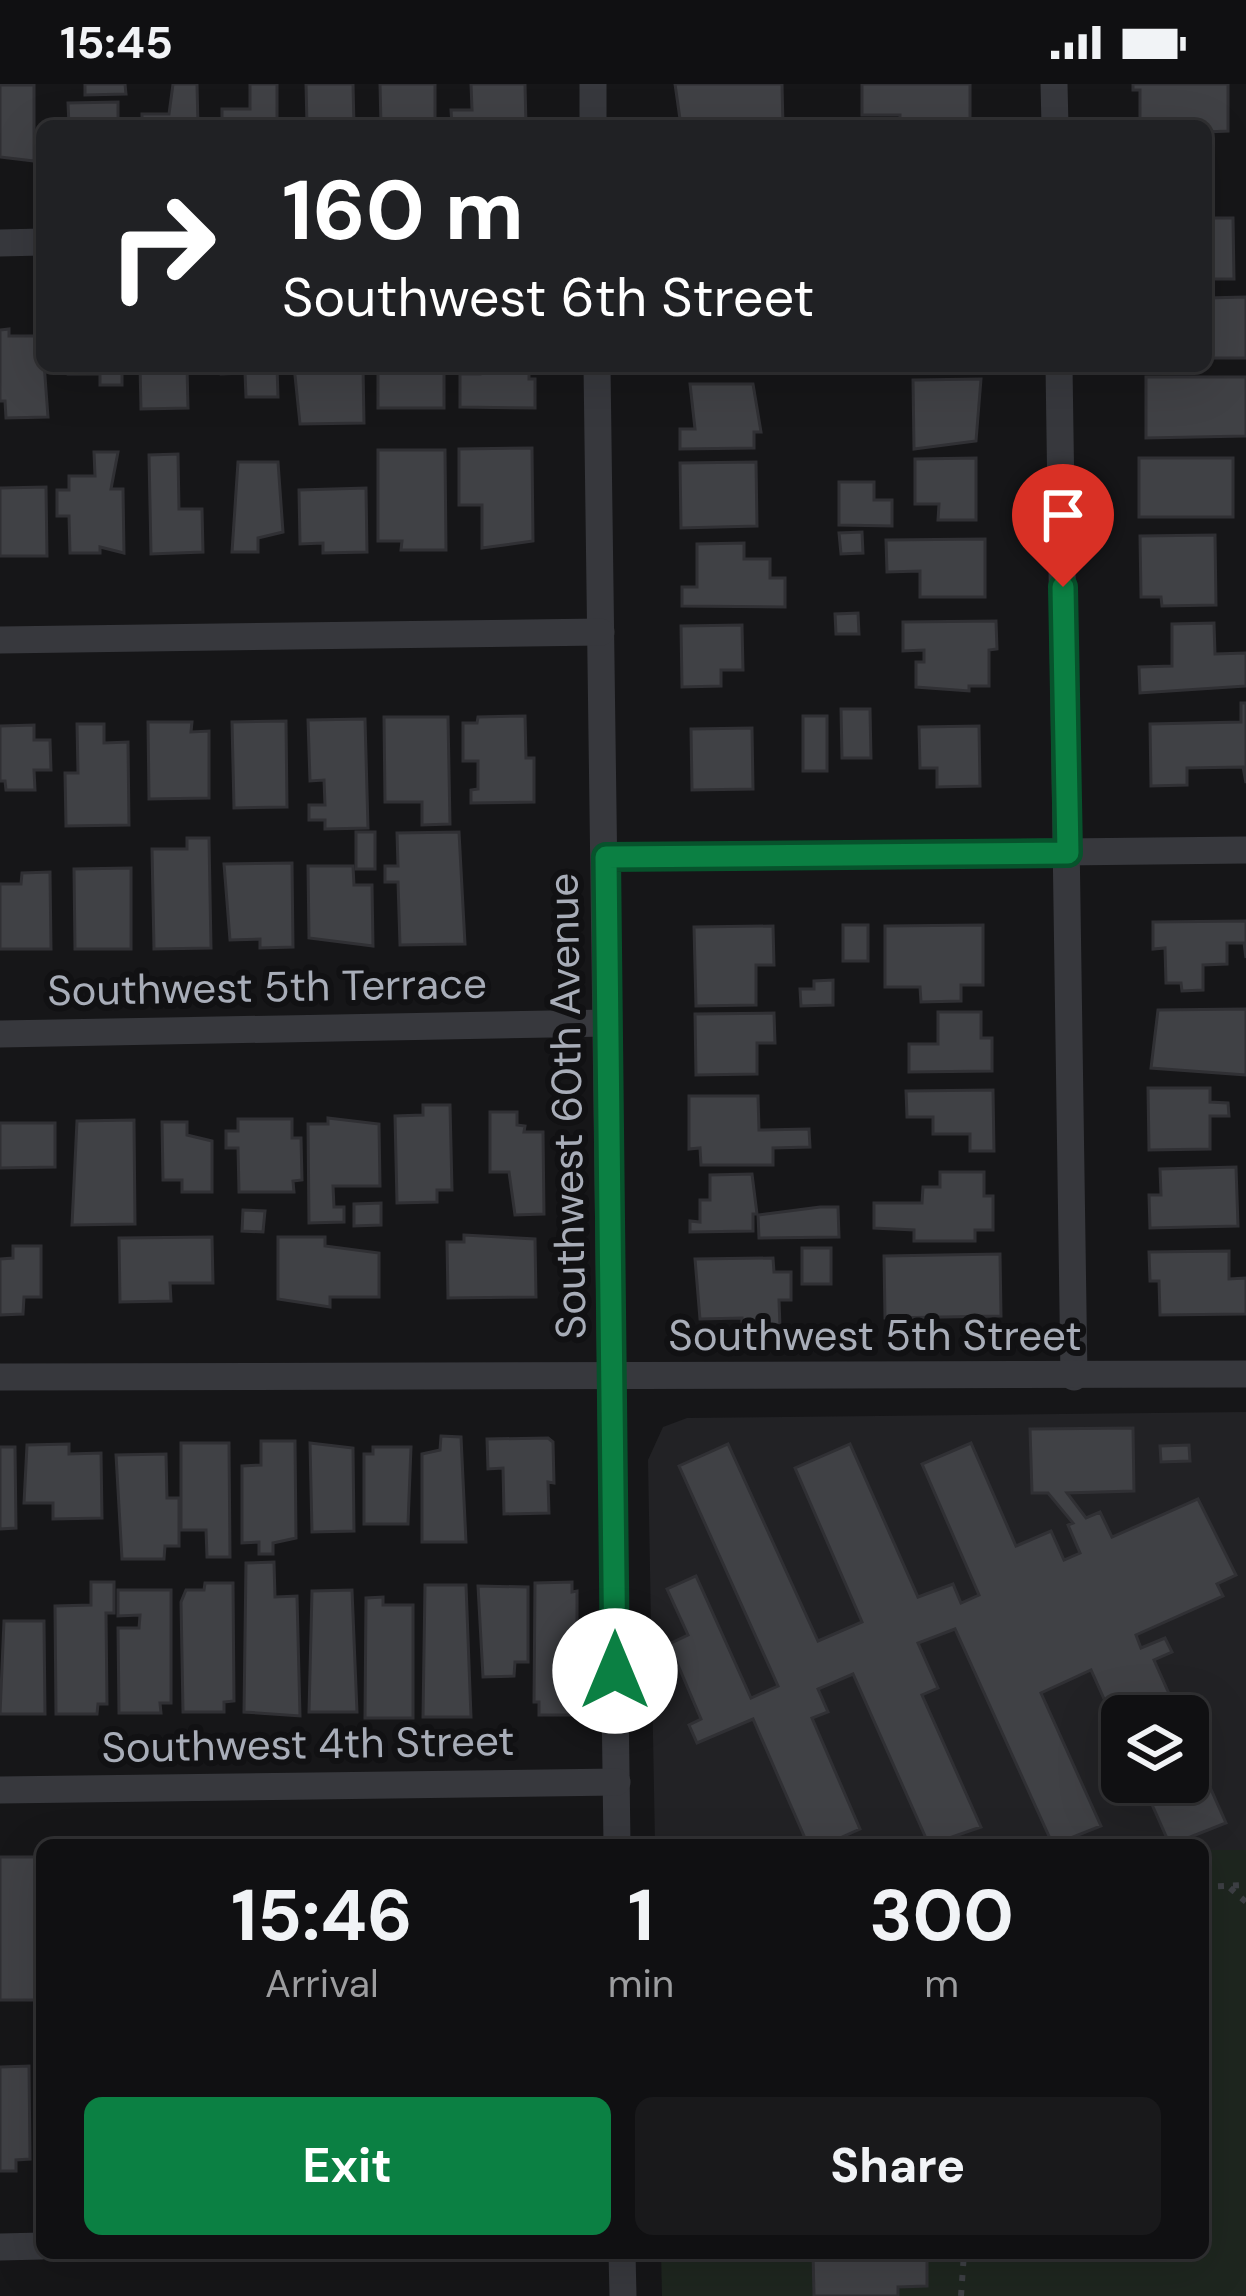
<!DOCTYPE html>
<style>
body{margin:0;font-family:"DM Sans",sans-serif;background:#19191b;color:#f1f3f6;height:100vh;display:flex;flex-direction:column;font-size:45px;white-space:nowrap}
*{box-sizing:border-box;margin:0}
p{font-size:39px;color:#9c9d9f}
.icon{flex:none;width:66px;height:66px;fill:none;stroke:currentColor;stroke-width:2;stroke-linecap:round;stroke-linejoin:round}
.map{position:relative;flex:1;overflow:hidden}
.sheet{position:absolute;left:36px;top:1755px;width:1173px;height:420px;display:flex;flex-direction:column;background:#101012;border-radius:18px;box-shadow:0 12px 48px #0002,0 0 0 3px #303032}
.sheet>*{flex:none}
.top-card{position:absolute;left:36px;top:36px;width:1176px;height:252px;border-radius:18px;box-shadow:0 12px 48px #0002,0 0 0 3px #303032;background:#202124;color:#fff;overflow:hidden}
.fabs{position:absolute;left:1101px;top:1611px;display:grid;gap:24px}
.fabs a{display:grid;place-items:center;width:108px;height:108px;border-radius:18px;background:#101012;box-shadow:0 12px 48px #0002,0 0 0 3px #303032;font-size:60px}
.pin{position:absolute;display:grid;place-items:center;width:102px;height:102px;color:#fff;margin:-123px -51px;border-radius:50% 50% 50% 0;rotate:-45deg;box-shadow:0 0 12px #0007}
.pin .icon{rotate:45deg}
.me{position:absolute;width:132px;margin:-66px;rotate:0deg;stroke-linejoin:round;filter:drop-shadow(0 0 9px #0008)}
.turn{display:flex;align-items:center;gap:42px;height:252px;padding:0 48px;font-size:54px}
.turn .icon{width:156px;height:156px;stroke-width:2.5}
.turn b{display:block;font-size:84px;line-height:102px}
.eta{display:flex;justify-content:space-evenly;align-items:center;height:204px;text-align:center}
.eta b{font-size:72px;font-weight:700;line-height:84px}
.cta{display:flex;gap:24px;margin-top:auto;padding:24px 48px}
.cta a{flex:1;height:138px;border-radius:18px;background:#0b8043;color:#fff;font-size:48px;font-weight:700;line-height:138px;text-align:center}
.cta a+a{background:#19191b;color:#f1f3f6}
.status{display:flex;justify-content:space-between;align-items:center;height:84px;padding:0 60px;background:#101012;direction:ltr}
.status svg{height:33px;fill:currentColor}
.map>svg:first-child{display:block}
.built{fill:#222225;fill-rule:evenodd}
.green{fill:#1e261f}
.building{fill:#404145;stroke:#303034;stroke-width:3}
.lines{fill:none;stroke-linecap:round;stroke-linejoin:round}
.path{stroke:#3d3f44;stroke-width:6;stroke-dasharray:6 9;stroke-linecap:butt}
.street{stroke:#37383d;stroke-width:27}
.route-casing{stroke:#07532c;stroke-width:30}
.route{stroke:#0b8043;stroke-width:21}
.labels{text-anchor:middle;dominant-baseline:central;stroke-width:12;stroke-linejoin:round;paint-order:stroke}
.street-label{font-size:42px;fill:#a8adb8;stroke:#111113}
</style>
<div class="status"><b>15:45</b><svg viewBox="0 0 49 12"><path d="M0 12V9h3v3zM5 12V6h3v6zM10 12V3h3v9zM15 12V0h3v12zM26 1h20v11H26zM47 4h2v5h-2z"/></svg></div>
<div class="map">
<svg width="1246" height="2212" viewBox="0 0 1246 2212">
<rect width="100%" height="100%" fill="#161618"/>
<path class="built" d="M1246,1328V1766H1203V1761H655L648,1376L663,1343L687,1334ZM1122,1632H1188V1698H1122Z"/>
<polygon class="green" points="1203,1766 1246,1766 1246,2212 662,2212 661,2169 1203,2169"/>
<g class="building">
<polygon points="85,0 125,0 126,10 85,11"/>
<polygon points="173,0 197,0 198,42 142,42 142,30 169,30"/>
<polygon points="250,0 277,0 277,42 222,42 222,25 250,25"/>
<polygon points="306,0 353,0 354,42 307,42"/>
<polygon points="380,0 435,0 435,42 381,42"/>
<polygon points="471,0 525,0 526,42 452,42 451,26 472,26"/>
<polygon points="675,0 782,0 783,42 681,42"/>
<polygon points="862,0 970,0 970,40 900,41 900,31 862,31"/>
<polygon points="1133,0 1228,0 1228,47 1206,48 1199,37 1140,37 1140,6 1133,6"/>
<polygon points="0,1 34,1 34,77 0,73"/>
<polygon points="118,18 118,42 69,42 68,19"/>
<polygon points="1206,134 1233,134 1234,195 1206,195"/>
<polygon points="1246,213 1246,274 1206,274 1206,214"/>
<polygon points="9,245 9,252 42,252 48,333 6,334 5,317 0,317 0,246"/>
<polygon points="67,282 122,282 122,301 100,301 100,290 68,290"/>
<polygon points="140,282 187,282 188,324 141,325"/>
<polygon points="220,282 277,282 278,313 246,313 245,289 221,290"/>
<polygon points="294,282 363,282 364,339 300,340"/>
<rect x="378" y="282" width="66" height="42"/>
<polygon points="480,282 529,282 529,295 535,295 535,324 460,323 460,290 480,290"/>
<polygon points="1146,293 1246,293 1246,352 1146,354"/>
<polygon points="981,295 976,357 914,365 913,296"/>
<polygon points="690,300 753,300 761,348 754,348 754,364 680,365 680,345 695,345"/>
<polygon points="532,364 533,457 482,464 482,421 459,421 459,365"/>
<polygon points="378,366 445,366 446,466 401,466 402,457 378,457"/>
<polygon points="94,368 118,368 111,405 123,405 124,469 100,463 100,469 70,469 69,432 57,432 57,406 69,406 69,392 95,392"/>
<polygon points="178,370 179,425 202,425 203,468 151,470 149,371"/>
<polygon points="976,374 976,436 938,436 939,420 915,420 915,375"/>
<rect x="1139" y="374" width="94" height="59"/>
<polygon points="238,378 278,378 283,448 258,454 258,468 232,468"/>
<polygon points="756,378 757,442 681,444 680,379"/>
<polygon points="839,398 874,398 874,416 892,416 892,442 839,441"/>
<polygon points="46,403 47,472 0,472 0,404"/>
<polygon points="366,404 367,468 323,469 323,459 300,460 299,406"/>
<polygon points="862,448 863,469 841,470 839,449"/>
<polygon points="1215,451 1216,521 1162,522 1161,513 1141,513 1140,452"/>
<polygon points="985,455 985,513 920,513 920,487 887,488 886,456"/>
<polygon points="744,459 744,475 770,475 770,494 785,494 785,523 682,522 682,503 697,503 697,460"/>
<polygon points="858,529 859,550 836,550 835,530"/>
<polygon points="996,537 997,565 989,566 989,602 969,602 969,607 916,603 916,578 924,578 924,566 903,567 903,538"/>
<polygon points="1214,539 1215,570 1246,569 1246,602 1140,609 1139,583 1172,582 1172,540"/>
<polygon points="742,541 743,586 721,586 721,602 682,603 681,542"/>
<polygon points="1241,619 1246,619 1246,699 1243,683 1187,684 1187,701 1151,702 1150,640 1241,638"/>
<polygon points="841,625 870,625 871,674 842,674"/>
<polygon points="525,632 526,674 534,674 534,718 471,719 471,706 478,705 478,677 463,677 463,639 477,639 478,633"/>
<rect x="803" y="632" width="24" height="55"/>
<polygon points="384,633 448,633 450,740 422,741 422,718 385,718"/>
<polygon points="365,635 368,744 325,745 325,736 309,736 309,721 325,721 324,696 310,697 308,636"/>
<polygon points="286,637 287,723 234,724 232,638"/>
<polygon points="148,638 192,638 191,648 209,647 209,714 149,715"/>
<polygon points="77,640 104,640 104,659 128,658 129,741 66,742 65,689 78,689"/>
<polygon points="34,641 34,656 50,656 51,686 34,686 35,706 6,706 5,697 0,697 0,642"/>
<polygon points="979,642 980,702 937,703 937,684 920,684 919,643"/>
<polygon points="752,644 753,705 692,706 691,645"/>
<rect x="356" y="748" width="19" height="37"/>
<polygon points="459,748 465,860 400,861 398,798 385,798 385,782 398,782 397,749"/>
<polygon points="187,754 209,754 211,864 154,865 152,765 187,765"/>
<polygon points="292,779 293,863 260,864 260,855 230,856 224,780"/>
<polygon points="308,782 353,782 354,801 372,801 373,862 309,854"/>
<polygon points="131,784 131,865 75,865 74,785"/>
<polygon points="50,788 51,865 0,865 0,800 21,800 22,789"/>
<polygon points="1246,837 1246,874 1244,859 1227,859 1227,880 1203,881 1203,906 1182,907 1181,899 1166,899 1165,864 1153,865 1153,838"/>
<rect x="843" y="841" width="25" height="36"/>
<polygon points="983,841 983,901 961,901 961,917 921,918 920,903 885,903 885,842"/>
<polygon points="773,842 774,881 756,881 756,921 696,922 694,843"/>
<polygon points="833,896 833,921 801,922 800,905 814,905 814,897"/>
<polygon points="1246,925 1246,991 1151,984 1158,926"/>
<polygon points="938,928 981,928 981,954 992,954 992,987 909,988 909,960 938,960"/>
<polygon points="774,929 775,959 757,959 757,990 696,991 695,930"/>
<polygon points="1148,1004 1210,1004 1210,1018 1228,1019 1229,1032 1210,1032 1210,1065 1149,1066"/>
<polygon points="993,1006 994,1067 970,1067 970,1050 933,1050 933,1033 907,1033 906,1007"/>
<polygon points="689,1012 758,1012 759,1046 809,1045 810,1063 773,1064 773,1081 701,1081 700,1064 689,1065"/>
<polygon points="423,1021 450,1021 452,1106 437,1106 437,1118 397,1119 395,1032 423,1031"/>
<polygon points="490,1028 517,1028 517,1041 525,1042 524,1048 543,1048 544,1130 515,1131 509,1088 490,1088"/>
<polygon points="328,1034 379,1040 380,1102 333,1102 334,1123 344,1123 344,1138 309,1139 308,1040 328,1040"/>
<polygon points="238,1035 292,1035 292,1054 301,1054 302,1096 293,1097 294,1108 239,1108 238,1064 226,1064 226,1047 238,1047"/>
<polygon points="134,1036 135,1140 72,1141 77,1037"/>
<polygon points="162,1038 187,1038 187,1051 212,1057 212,1108 182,1108 182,1096 163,1096"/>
<polygon points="0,1039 55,1039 55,1083 0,1084"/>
<polygon points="1236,1083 1238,1142 1150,1144 1149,1111 1161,1111 1160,1085"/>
<polygon points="940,1088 984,1088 984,1112 993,1112 993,1146 975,1146 975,1157 914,1157 914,1146 874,1144 874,1119 922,1119 923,1103 940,1103"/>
<polygon points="752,1090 757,1130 753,1130 753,1147 690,1148 690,1137 700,1138 700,1116 710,1116 710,1091"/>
<polygon points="381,1119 381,1141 354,1142 354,1120"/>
<polygon points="820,1123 838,1123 839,1153 759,1154 758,1131"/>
<polygon points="243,1126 265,1127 263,1148 242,1147"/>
<polygon points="464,1151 535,1155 536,1213 448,1214 447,1158 464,1158"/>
<polygon points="212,1153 213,1199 170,1199 171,1217 120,1218 119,1154"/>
<polygon points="278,1153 325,1153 325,1162 379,1169 379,1213 330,1213 330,1223 278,1215"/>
<polygon points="13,1162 41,1162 41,1213 24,1213 23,1230 0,1231 0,1175 13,1174"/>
<rect x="802" y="1164" width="29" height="36"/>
<polygon points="1229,1167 1229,1195 1246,1194 1246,1230 1160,1231 1159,1197 1150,1197 1149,1168"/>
<polygon points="1000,1170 1001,1232 885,1234 884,1172"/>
<polygon points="773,1174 774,1188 791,1188 791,1216 779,1216 780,1243 742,1244 742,1234 700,1235 695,1175"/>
<polygon points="1133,1344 1134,1407 1067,1409 1086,1434 1100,1428 1112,1453 1198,1415 1236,1491 1217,1500 1223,1512 1136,1551 1141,1564 1165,1554 1172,1568 1154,1576 1179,1632 1122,1632 1122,1655 1091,1586 1041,1609 1101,1742 1053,1761 955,1545 918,1559 938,1604 922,1611 981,1743 929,1761 853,1590 818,1605 828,1628 812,1634 860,1745 824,1761 808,1761 753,1635 697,1659 689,1641 701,1635 669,1560 688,1551 667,1505 696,1492 751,1614 778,1602 679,1382 728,1360 818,1557 862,1538 795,1384 850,1360 918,1513 953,1500 961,1519 979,1511 922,1380 971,1359 1016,1462 1051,1447 1064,1476 1080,1469 1068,1441 1073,1439 1048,1409 1032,1409 1030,1345"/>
<polygon points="441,1352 461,1353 466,1458 422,1458 422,1370 440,1366"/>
<polygon points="548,1354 553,1358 554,1399 548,1398 549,1429 504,1430 503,1384 488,1385 487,1355"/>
<polygon points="261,1357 295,1357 296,1454 273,1459 273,1470 259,1470 259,1458 242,1459 242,1382 261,1381"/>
<polygon points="181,1359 229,1359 230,1473 207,1473 206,1446 181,1446"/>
<polygon points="310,1359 353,1364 354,1447 312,1448"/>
<polygon points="69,1360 69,1370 101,1369 102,1434 53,1435 53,1419 24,1419 27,1361"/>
<polygon points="1189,1361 1190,1377 1161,1378 1160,1362"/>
<polygon points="0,1363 15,1363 16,1444 0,1445"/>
<polygon points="373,1363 411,1363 408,1440 364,1440 364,1370 373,1370"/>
<polygon points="166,1370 167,1414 179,1414 179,1462 165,1462 164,1475 122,1475 116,1371"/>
<polygon points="274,1478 275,1513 297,1512 300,1632 244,1628 246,1479"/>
<polygon points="91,1498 114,1498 114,1529 106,1529 107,1620 98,1620 97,1630 56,1630 55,1522 91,1521"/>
<polygon points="572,1498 572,1508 577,1507 577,1631 539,1631 539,1618 534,1618 535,1499"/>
<polygon points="205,1499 233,1499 234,1617 224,1618 224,1628 183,1628 181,1518 186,1506 204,1506"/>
<polygon points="425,1501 466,1501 471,1633 423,1633"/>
<polygon points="478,1502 528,1503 528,1578 515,1578 514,1592 483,1593"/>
<polygon points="118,1506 171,1506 171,1619 160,1619 161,1629 119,1629 118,1544 139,1544 140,1531 118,1532"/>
<polygon points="352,1506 357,1628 309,1628 312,1507"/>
<polygon points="383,1513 383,1521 413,1521 413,1634 365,1634 366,1514"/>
<polygon points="4,1537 44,1537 45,1630 0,1630"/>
<polygon points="1188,1654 1226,1739 1170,1761 1142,1698 1188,1698"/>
<polygon points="0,1773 40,1773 41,1916 0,1916"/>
<polygon points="29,1982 30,2075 16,2076 16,2087 0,2087 0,1983"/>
<polygon points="813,2169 927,2169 927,2202 898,2203 898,2212 814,2212"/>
</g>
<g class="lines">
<g class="path">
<polyline points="1203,1803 1246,1801"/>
<polyline points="1230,1804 1246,1818"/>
<polyline points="961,2212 964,2169"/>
</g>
<g class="street">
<polyline points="593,0 593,42"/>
<polyline points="1054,0 1055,42"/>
<polyline points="0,159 42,158"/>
<polyline points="597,282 617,1761"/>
<polyline points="1059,282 1074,1293"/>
<polyline points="0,556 601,548"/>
<polyline points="606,773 1246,766"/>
<polyline points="0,950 608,939"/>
<polyline points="0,1293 1246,1290"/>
<polyline points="0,1706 617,1698"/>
<polyline points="0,2163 42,2162"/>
<polyline points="622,2169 623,2212"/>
</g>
</g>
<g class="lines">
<defs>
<polyline id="route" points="615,1587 606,773 1068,769 1063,503"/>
</defs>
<use href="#route" class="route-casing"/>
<use href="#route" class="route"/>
</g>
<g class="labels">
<g class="street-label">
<text transform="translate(267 903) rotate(-1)">Southwest 5th Terrace</text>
<text transform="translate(567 1022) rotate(-91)">Southwest 60th Avenue</text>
<text x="875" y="1251">Southwest 5th Street</text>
<text transform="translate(308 1660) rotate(-1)">Southwest 4th Street</text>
</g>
</g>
</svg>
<div class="fabs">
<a><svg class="icon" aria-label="layers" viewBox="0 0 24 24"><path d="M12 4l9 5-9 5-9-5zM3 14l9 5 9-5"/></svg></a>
</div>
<div class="pin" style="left:1063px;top:503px;background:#d93025"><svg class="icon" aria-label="arrive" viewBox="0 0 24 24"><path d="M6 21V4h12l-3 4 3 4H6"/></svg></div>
<svg class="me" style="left:615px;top:1587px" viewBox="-20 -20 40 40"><circle r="19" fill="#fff"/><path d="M0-13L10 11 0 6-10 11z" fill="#0b8043"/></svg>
<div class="top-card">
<div class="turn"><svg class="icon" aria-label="right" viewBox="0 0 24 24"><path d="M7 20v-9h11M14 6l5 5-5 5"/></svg><div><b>160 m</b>Southwest 6th Street</div></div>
</div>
<section class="sheet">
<div class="eta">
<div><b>15:46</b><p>Arrival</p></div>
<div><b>1</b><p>min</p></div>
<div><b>300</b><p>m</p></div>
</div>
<div class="cta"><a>Exit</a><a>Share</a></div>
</section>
</div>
